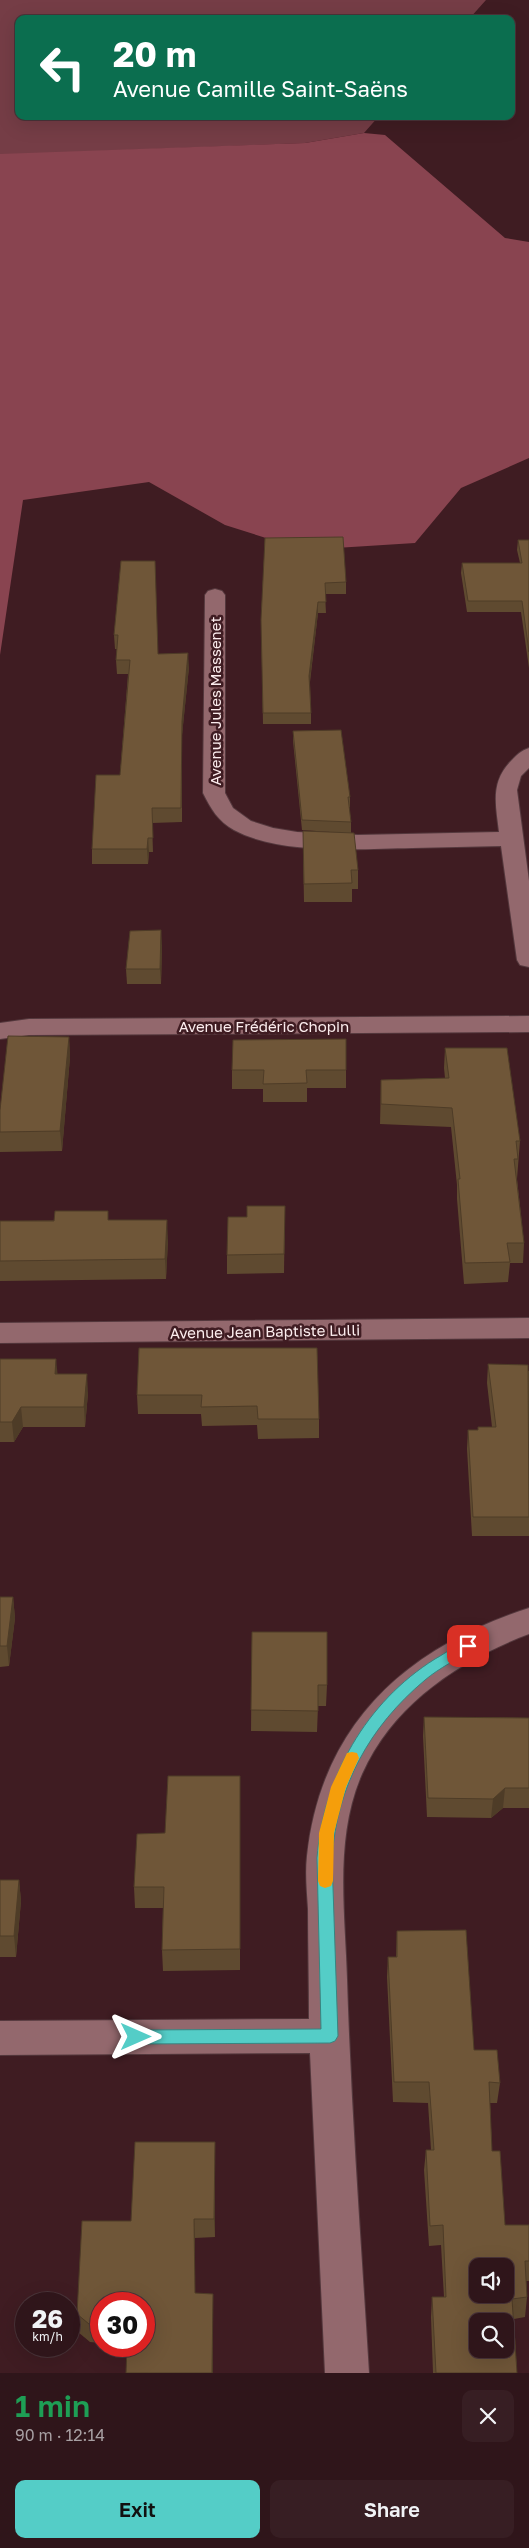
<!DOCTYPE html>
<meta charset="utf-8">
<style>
body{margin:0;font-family:"Golos Text",sans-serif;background:#371e23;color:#f1f3f6;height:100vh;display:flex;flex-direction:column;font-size:19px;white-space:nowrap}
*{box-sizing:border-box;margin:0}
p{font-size:16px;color:#a79fa2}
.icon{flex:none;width:28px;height:28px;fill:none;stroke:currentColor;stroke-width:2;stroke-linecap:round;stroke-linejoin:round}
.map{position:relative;height:2373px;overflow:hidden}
.drawer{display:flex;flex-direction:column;background:#2f151a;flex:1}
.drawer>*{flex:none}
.guide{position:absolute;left:15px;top:15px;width:500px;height:105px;border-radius:10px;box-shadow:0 5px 20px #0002,0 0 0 1px #4a3439;background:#0b6e4f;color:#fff;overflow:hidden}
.fabs{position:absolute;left:469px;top:2258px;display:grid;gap:10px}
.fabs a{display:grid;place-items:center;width:45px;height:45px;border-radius:10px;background:#2f151a;box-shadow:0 5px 20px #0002,0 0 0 1px #4a3439;font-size:25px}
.speed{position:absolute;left:15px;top:2292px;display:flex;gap:10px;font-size:25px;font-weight:700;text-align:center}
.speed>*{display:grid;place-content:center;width:65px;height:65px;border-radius:50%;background:#2f151a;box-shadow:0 5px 20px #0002,0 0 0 1px #4a3439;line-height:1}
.speed small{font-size:12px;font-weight:400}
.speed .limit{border:8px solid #d22;background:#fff;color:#111}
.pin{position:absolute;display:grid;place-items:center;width:42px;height:42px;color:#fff;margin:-21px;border-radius:10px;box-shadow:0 2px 8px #0006}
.me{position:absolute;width:55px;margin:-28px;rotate:90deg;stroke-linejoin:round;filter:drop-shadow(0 0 4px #0008)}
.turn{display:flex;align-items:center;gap:18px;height:105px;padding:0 15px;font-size:22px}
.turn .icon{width:65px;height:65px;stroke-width:2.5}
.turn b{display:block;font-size:35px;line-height:42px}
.round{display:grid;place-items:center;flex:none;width:52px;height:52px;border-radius:10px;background:#371e23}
.head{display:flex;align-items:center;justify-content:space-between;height:85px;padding:0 15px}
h1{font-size:30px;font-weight:600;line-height:38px;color:#1e9e55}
.action{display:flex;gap:10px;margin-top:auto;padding:10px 15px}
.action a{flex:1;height:58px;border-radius:10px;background:#54cdc7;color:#111;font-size:20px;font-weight:600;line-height:58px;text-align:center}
.action a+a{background:#371e23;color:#f1f3f6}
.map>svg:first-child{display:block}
.green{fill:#753d46}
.forest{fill:#894450}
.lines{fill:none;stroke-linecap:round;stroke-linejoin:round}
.street-casing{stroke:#54383d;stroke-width:2}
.street{fill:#93686d;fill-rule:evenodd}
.wall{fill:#5f4a30}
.shaded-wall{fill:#4e3c27}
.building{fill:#6f5638;stroke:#4e3c27;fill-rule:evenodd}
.route{fill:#54cdc7;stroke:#378581}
.slow{fill:#f59e0b}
.labels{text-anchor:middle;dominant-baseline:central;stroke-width:5;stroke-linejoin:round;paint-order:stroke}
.street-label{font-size:15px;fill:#fcedee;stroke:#3f1c22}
</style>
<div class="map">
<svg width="529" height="2373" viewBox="0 0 529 2373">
<rect width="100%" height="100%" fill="#3f1c22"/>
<polygon class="green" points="0,0 486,0 469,19 19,19 19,116 379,116 364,133 305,143 0,155"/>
<polygon class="forest" points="364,133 385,135 505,238 529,242 529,458 461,488 415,543 304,550 225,525 149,482 23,500 0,655 0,154 305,143"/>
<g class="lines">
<defs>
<g id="street">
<path d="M215,589L222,591L225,595V793L233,808L251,821L273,828L297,832L358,835L499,832C496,806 490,783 510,762C517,755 520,751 529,748V768L521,776L517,790L529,881V967L520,965L517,960L501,846C471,847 442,847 412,848C361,849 280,855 234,830C218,821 211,809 203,793L205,595L208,591Z"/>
<polygon points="529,1016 529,1032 29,1035 0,1039 0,1023 29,1019"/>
<polygon points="529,1318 529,1338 0,1343 0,1323"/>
<path d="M529,1608V1634C460,1660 393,1704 362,1774C334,1838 345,1912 347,1979C351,2111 361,2242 369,2373H325L310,2053L0,2055V2021L309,2019C309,1982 308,1946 308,1909C307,1892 305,1874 307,1856C321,1724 407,1647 529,1608Z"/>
</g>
</defs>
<use href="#street" class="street-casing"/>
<use href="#street" class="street"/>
</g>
<g class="wall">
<polygon points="265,538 346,582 346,594 325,594 326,613 318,613 310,682 311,713 311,724 263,724 261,620"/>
<polygon points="518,540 529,540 529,668 521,612 467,612 461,573 462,563 520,563 517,550"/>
<polygon points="121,561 158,654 189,667 182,735 182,822 152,823 153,852 149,852 148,864 92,864 92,849 120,775 128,674 117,674 116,660 117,649 115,649 114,635"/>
<polygon points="293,731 350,797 350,807 349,807 351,822 351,833 358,870 358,889 352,889 352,902 304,902 303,849 330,832 302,830 293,741"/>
<polygon points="162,945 161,984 127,984 126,969"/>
<polygon points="69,1037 70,1057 62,1151 0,1152 0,1110"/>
<polygon points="445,1048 520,1141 517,1179 524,1243 523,1263 510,1263 508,1282 464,1284 457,1199 457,1185 451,1127 380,1124 381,1080 445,1078 444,1068"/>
<polygon points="232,1070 346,1070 346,1088 307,1088 307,1102 263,1102 263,1089 232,1089"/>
<polygon points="285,1206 284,1273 227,1274 227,1255 247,1217"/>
<polygon points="108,1220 168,1240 166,1279 0,1281 0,1221"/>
<polygon points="139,1348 319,1419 319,1438 258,1439 257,1425 202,1426 201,1414 138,1414 137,1395"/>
<polygon points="0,1359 57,1374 88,1393 85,1427 23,1427 14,1442 0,1442"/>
<polygon points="488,1364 529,1371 529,1536 472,1536 467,1449 468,1430 478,1430 492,1427 487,1383"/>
<polygon points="0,1597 13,1597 15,1618 9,1666 0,1667"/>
<polygon points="252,1632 327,1685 326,1706 318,1706 317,1732 251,1731"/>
<polygon points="424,1717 529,1718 529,1808 503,1808 491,1818 427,1817 423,1736"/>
<polygon points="240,1776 240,1970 163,1971 162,1950 163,1908 135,1908 134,1887 165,1833"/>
<polygon points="0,1880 19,1880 21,1901 16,1957 0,1957"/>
<polygon points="397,1931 474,2050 500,2083 497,2103 490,2103 492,2151 505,2225 529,2225 529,2281 526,2281 527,2297 525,2317 514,2319 517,2373 433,2373 431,2317 432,2297 444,2297 441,2245 429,2246 424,2170 426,2150 431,2150 428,2103 393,2102 387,1977 388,1957 396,1957"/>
<polygon points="215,2160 215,2237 195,2238 195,2293 213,2312 144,2304 101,2304 101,2343 90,2342 78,2332 77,2314 131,2221"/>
</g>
<g class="shaded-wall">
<polygon points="318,602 318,613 309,687 309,676"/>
<polygon points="188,653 189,667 182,735 182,822 182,721"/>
<polygon points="148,838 149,852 148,864 147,849"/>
<polygon points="161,930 162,945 161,984 160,969"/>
<polygon points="69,1037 70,1057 62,1151 60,1131"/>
<polygon points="167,1220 168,1240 166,1279 165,1259"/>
<polygon points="56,1359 58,1378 55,1374"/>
<polygon points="87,1374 88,1393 85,1427 84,1407"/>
<polygon points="21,1407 23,1427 14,1442 12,1422"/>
<polygon points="13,1597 15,1618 9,1666 7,1646"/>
<polygon points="505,1788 503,1808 491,1818 493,1799"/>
<polygon points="19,1880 21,1901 16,1957 14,1936"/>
<polygon points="215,2142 215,2237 214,2219"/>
<polygon points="194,2219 195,2238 195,2311 195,2293"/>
<polygon points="213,2294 213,2373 212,2373"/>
</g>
<g class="building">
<polygon points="343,537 346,582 325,583 326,602 318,602 309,676 311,713 263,713 261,620 265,538"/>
<polygon points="518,540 529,540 529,652 522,601 468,601 462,563 522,563"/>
<polygon points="121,561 155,561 158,654 188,653 182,721 181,808 152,808 153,838 148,838 147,849 92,849 96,775 120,775 130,660 116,660 118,635 114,635"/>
<polygon points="341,730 350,797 348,797 351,822 302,820 293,731"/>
<polygon points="303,831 354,833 358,870 351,870 352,883 304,884"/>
<polygon points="161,930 160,969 126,969 130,931"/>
<polygon points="8,1036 69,1037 60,1131 0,1132 0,1110"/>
<polygon points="346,1039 346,1070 306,1070 307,1083 263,1084 264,1070 232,1070 233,1040"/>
<polygon points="445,1048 507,1048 520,1141 516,1141 518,1159 514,1159 524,1243 507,1243 510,1262 465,1263 458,1179 460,1179 452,1108 381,1104 381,1080 449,1078"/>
<polygon points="247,1206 285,1206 284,1254 227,1255 228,1217 247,1217"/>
<polygon points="55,1211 108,1211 108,1220 167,1220 165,1259 0,1261 0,1221 54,1221"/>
<polygon points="139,1348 317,1348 319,1419 258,1419 257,1406 201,1407 202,1395 137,1395"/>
<polygon points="0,1359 56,1359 55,1374 87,1374 84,1407 21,1407 12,1422 0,1422"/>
<polygon points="488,1364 528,1365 529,1517 473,1517 468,1430 478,1430 478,1427 496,1427"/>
<polygon points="0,1597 13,1597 7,1646 0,1646"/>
<polygon points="252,1632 327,1632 327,1685 318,1685 318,1711 251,1710"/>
<polygon points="424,1717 529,1718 529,1788 505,1788 493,1799 428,1798"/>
<polygon points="168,1776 240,1776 240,1949 162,1950 164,1887 134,1887 137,1834 165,1833"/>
<polygon points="0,1880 19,1880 14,1936 0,1936"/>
<path d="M466,1930L474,2050H497L500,2083L489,2082L492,2151H500L505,2225H529V2261H525L527,2297L512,2299L517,2373H436L432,2297H446L443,2225L430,2226L426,2150H434L429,2082H394L388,1957H397V1931ZM478,2266H505V2294H478ZM478,2321H505V2349H478Z"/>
<polygon points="135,2142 215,2142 214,2219 194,2219 195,2293 213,2294 212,2373 126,2373 127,2346 144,2346 144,2304 101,2304 101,2325 89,2324 77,2314 82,2221 131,2221"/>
</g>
<path class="route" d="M468,1640L473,1642L475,1646L473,1649C458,1659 439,1668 425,1680C369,1727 337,1786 332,1858L338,2036L335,2041L330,2043L136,2044L130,2042L128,2037L130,2032L136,2030L321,2029L317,1858C323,1778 366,1702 435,1659C446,1653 457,1644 468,1640Z"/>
<polygon class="slow" points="352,1752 357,1753 359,1758 346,1787 334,1833 333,1881 331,1886 325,1888 320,1886 318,1881 319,1833 331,1787 347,1753"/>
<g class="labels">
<g class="street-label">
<text transform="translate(215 701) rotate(-90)">Avenue Jules Massenet</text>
<text x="264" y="1026">Avenue Frédéric Chopin</text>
<text transform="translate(265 1331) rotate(-1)">Avenue Jean Baptiste Lulli</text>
</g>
</g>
</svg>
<div class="fabs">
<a><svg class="icon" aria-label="sound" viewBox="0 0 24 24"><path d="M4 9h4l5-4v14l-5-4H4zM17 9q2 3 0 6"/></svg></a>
<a><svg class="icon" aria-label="search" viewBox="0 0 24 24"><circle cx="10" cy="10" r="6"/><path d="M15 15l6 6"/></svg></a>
</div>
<div class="speed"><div>26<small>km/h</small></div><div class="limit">30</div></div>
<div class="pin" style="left:468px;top:1646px;background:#d93025"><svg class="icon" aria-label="arrive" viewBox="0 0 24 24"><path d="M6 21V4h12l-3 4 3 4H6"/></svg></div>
<svg class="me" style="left:136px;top:2037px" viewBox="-20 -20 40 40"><path d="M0-17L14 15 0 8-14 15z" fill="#54cdc7" stroke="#fff" stroke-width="4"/></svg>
<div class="guide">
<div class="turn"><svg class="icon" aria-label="left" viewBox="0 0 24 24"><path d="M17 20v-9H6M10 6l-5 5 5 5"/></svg><div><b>20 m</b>Avenue Camille Saint-Saëns</div></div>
</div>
</div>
<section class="drawer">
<div class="head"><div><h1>1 min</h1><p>90 m · 12:14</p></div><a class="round"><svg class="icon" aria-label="close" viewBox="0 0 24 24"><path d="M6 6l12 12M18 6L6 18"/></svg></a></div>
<div class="action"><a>Exit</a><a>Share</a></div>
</section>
